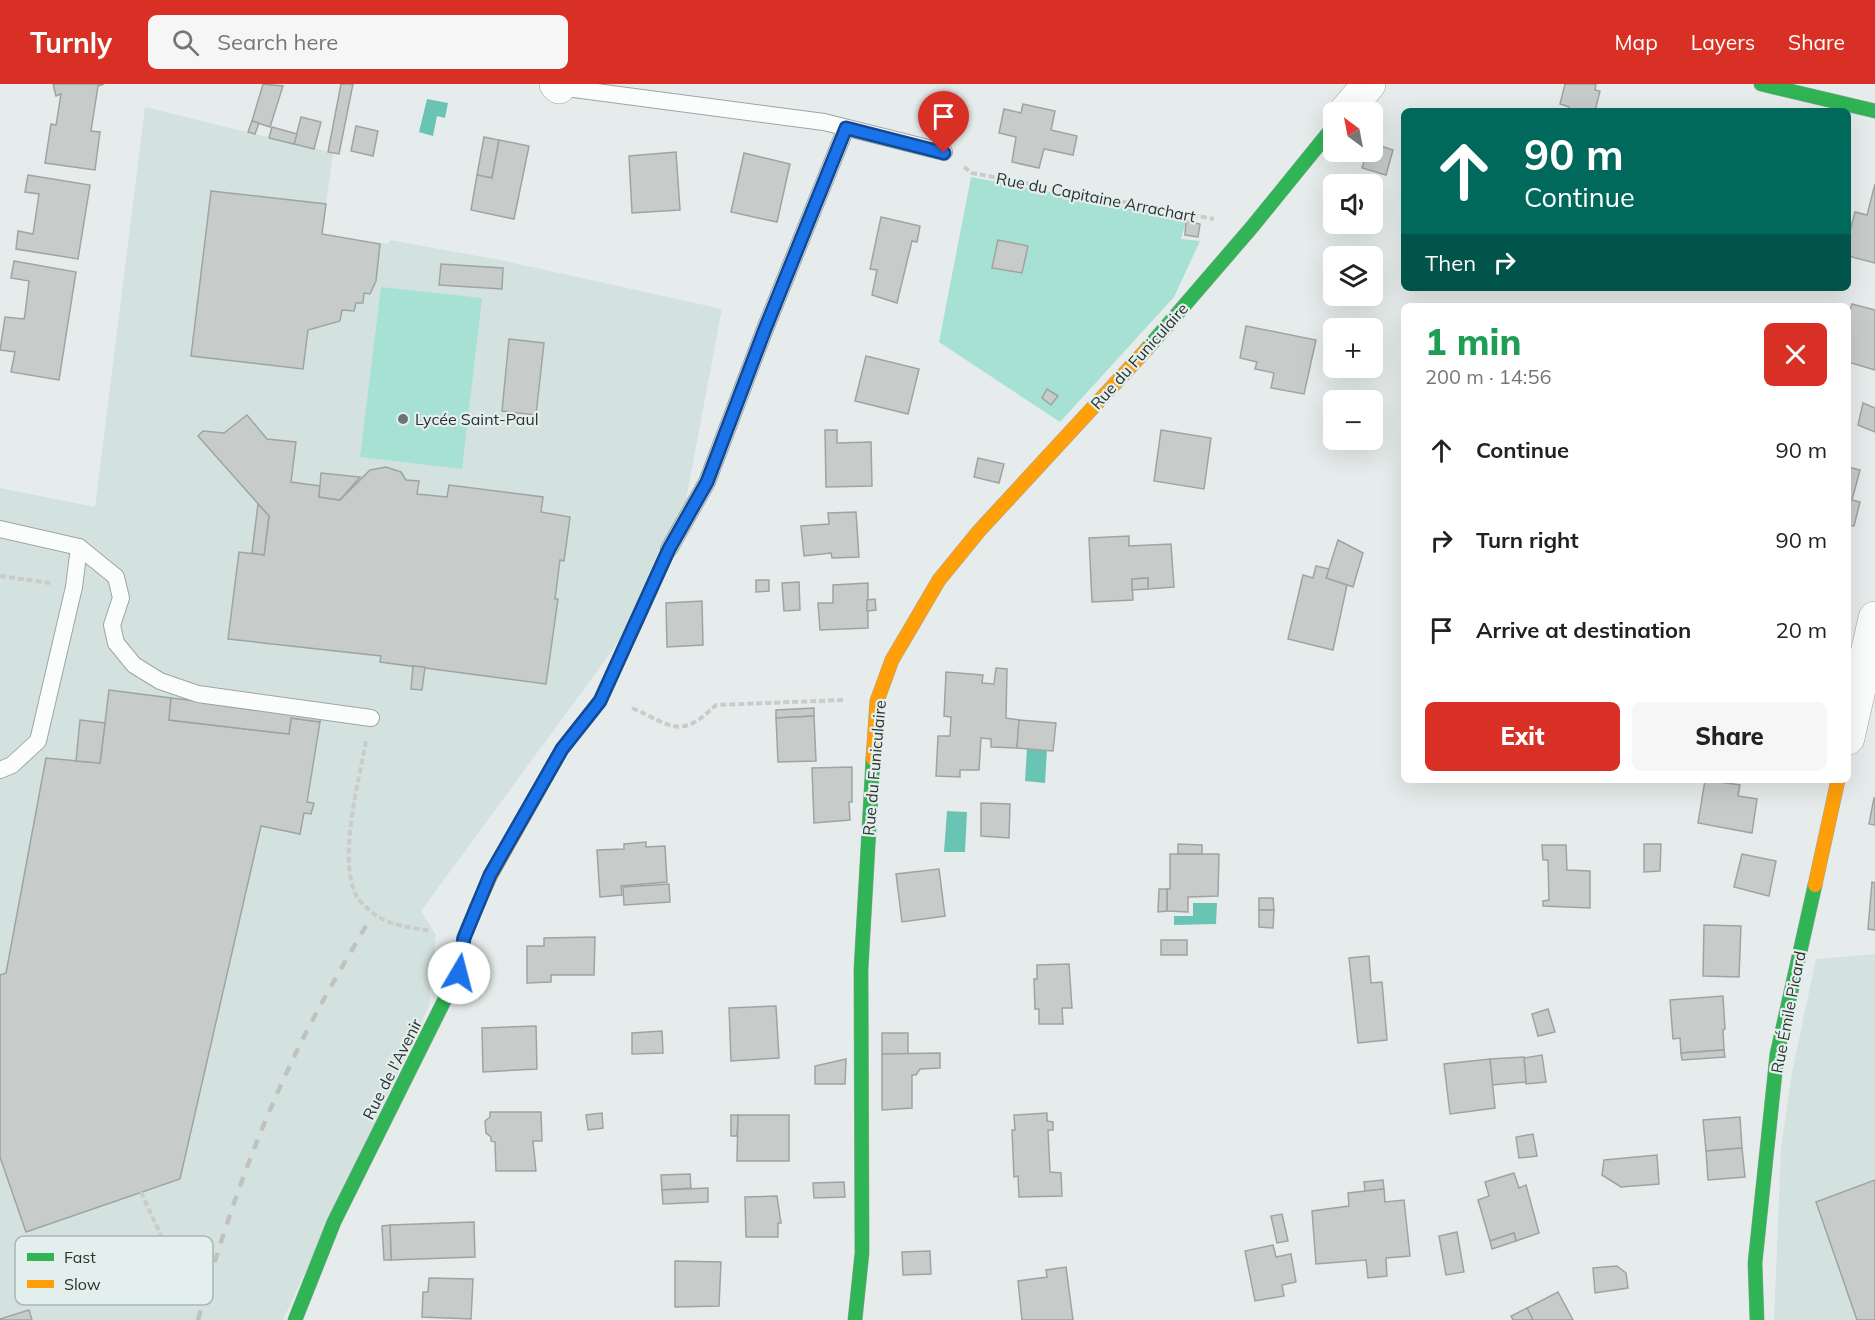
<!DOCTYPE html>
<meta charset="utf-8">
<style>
body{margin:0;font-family:Mulish,sans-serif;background:#f6f6f6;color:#222;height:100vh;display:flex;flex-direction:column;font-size:22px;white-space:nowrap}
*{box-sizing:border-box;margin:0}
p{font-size:20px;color:#767676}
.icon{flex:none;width:33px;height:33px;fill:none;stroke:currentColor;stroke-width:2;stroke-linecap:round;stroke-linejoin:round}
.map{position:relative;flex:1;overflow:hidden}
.side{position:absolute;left:1401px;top:219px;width:450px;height:480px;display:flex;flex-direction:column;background:#fff;border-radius:9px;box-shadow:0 6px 24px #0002}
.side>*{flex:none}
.hud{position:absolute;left:1401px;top:24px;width:450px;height:183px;border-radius:9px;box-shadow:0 6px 24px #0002;background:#00695c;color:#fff;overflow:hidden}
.needle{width:39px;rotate:328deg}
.fabs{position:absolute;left:1323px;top:18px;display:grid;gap:12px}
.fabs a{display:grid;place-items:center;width:60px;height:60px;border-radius:9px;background:#fff;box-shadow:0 6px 24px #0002;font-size:30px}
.pin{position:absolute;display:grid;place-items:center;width:51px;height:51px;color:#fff;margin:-62px -26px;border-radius:50% 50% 50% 0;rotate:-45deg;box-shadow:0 0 6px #0007}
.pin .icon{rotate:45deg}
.me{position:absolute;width:66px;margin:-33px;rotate:8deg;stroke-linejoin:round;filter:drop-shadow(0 0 4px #0008)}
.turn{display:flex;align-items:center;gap:21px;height:126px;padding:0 24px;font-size:27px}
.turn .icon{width:78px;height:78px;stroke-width:2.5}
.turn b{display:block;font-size:42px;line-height:51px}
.then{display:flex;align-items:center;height:57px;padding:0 24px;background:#0003;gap:12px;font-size:22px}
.round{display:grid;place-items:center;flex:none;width:63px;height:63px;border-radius:9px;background:#f6f6f6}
.head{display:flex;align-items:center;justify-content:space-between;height:102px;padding:0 24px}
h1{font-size:36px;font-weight:800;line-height:45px;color:#1e9e55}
.action{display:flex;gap:12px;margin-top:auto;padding:12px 24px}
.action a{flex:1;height:69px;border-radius:9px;background:#d93025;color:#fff;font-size:24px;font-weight:800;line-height:69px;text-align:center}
.action a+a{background:#f6f6f6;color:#222}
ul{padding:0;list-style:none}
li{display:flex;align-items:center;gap:18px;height:90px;padding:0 24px}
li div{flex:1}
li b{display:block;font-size:22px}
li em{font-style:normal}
header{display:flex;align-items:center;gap:36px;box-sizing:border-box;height:84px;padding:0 30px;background:#d93025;color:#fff}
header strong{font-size:28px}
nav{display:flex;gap:33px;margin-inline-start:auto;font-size:21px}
.search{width:420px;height:54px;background:#f6f6f6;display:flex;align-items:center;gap:15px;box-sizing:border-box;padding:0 21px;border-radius:9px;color:#767676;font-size:22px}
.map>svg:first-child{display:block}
.built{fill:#d4e2df}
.green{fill:#a6e1d4}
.water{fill:#6ac4b3}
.building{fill:#c7cbca;stroke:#9fa4a3;stroke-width:1.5}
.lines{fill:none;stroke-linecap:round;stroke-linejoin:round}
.lane-casing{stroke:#9fa4a3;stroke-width:18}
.street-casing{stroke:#9fa4a3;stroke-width:34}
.fast-casing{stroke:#9fa4a3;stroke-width:15}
.slow-casing{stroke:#9fa4a3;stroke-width:15}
.path{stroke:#cacbcb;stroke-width:4;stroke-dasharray:6 3;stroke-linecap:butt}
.lane{stroke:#fbfcfc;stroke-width:16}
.street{stroke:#fbfcfc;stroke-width:33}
.fast{stroke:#30b455;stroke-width:14}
.slow{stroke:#ff9f0a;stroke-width:14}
.rail{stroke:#c0c1c0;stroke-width:4.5;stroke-dasharray:10 10;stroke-linecap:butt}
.route-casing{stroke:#114b97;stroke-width:15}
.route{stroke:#1a73e8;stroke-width:10}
.poi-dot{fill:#6e7271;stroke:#e3efec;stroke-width:2}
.labels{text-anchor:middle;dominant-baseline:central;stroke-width:4.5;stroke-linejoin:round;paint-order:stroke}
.street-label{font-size:16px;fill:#2d3130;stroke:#e3efec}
.poi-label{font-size:16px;fill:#2d3130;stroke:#e3efec;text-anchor:start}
.key{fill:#e3efec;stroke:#acb6b4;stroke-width:1.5}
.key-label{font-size:16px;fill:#2d3130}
</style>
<header>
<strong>Turnly</strong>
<div class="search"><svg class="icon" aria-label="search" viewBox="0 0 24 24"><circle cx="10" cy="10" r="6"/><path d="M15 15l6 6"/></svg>Search here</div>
<nav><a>Map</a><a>Layers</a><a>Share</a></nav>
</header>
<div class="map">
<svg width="1875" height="1236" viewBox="0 0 1875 1236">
<rect width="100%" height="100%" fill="#e6eceb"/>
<g class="built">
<polygon points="145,23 333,69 322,150 388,160 390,156 505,177 722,225 685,421 620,556 421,827 436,851 429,922 283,1236 0,1236 0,404 95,423"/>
<polygon points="1875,870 1875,1236 1774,1236 1781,1064 1792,988 1816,875"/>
</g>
<g class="green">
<polygon points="971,93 1187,134 1181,155 1200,157 1174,213 1060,338 939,258"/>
<polygon points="381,203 482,214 462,385 360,373"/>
</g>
<g class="water">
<polygon points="427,15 448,19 445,34 437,32 433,52 419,48"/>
<polygon points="1027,665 1047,666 1045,699 1025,697"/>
<polygon points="947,727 967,728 965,768 944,768"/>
<polygon points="1193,819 1217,819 1216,840 1174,841 1174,832 1193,832"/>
</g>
<g class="building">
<polygon points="53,0 104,0 98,2 91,47 100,48 95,86 45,79 51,40 56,41 61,10 56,12"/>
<polygon points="263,0 283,2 270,43 252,37"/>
<polygon points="341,0 353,0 339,70 328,68"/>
<polygon points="1565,0 1596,0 1595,6 1600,7 1595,27 1568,27 1569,23 1560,20"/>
<polygon points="1023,20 1055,27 1051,46 1077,52 1073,71 1044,65 1039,84 1012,78 1016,53 999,49 1004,25 1021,29"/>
<polygon points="301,33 321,38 314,65 294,60"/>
<polygon points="252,37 259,39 255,50 248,48"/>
<polygon points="356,42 378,47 373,72 351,67"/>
<polygon points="272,43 297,50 294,60 269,54"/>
<polygon points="484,53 499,56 492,94 477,91"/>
<polygon points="499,56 529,62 514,135 471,126 477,91 492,94"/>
<polygon points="1372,59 1393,66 1386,91 1362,84 1367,68 1372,68"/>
<polygon points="676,68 680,126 632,129 629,72"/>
<polygon points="744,69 790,80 777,138 731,128"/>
<polygon points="28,91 90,101 78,175 16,165 18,147 33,150 39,110 25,108"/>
<polygon points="1875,100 1875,179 1848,172 1848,155 1855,128 1867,131"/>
<polygon points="211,107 326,120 322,150 380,160 376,197 370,210 364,209 363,219 356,219 354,227 342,226 340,237 308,246 303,285 191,272"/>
<polygon points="881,133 920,142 917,158 912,157 897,219 872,211 877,186 870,185"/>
<polygon points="1186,137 1200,140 1198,153 1185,151"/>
<polygon points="998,156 1028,162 1022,189 992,184"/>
<polygon points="14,177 76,188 59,296 11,288 15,268 0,266 5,233 24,235 25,230 29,197 11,194"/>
<polygon points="441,180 503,184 502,205 439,201"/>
<polygon points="1852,220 1875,226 1875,286 1848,278 1848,233"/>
<polygon points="1246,242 1316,256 1304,310 1271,304 1274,289 1255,285 1257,278 1240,274"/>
<polygon points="509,255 544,259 536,331 502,327"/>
<polygon points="866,272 919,285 908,330 855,317"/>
<polygon points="1047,305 1058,312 1051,321 1042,314"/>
<polygon points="1863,319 1875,324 1875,348 1858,341"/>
<polygon points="247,331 267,355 296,358 291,398 320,402 319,413 340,416 370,386 386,383 401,388 406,396 419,397 417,410 447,413 449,401 543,413 541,428 570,433 564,477 560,476 555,515 558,515 546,600 380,578 381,572 228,555 239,468 264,471 269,432 198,352 203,347 224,349"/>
<polygon points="825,346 837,346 837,359 871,358 872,402 826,403"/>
<polygon points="1161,346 1211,354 1204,405 1154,397"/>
<polygon points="978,374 1004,380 999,399 974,393"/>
<polygon points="1848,383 1860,386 1852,416 1860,418 1854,442 1848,441"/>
<polygon points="321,389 360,393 340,416 319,413"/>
<polygon points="258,420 269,432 264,471 252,469"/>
<polygon points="856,428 859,473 832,474 831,469 804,472 801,442 829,440 828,429"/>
<polygon points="1129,452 1129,462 1171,460 1174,503 1148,505 1148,494 1132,495 1133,516 1092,518 1089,454"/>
<polygon points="1338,456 1363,469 1353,503 1326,494"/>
<polygon points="1316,482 1329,485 1326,494 1347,501 1333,566 1288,555 1303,491 1313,494"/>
<polygon points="1148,494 1148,505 1132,506 1132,495"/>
<polygon points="756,496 769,496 769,507 756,508"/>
<polygon points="799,498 800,526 784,527 782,499"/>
<polygon points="868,499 868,544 820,546 818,519 833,519 833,501"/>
<polygon points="875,515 876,526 867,527 867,516"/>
<polygon points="702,517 703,561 667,563 666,519"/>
<polygon points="413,582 425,583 422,606 411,605"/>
<polygon points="996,584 1007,585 1006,634 1019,636 1017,664 991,663 991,655 981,654 979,686 960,686 960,693 936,692 938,652 950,652 951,633 944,632 946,588 983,591 982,599 994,600"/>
<polygon points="109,606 171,614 169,636 289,650 291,634 320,638 307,718 314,719 311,730 304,729 300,750 261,742 180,1095 26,1148 0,1073 0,891 6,889 46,674 100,679"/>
<polygon points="171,614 321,631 320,638 291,634 289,650 169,636"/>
<polygon points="814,624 814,632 776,634 776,626"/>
<polygon points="814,632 816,677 778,678 776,634"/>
<polygon points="80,636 105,639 100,679 76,677"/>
<polygon points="1019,636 1056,639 1053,667 1017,664"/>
<polygon points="852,683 852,718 849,718 850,736 814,739 812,684"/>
<polygon points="1705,696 1740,701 1738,712 1757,715 1752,749 1698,739"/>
<polygon points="1874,714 1875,714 1875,741 1869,740"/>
<polygon points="981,719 1010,720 1009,754 981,752"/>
<polygon points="646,758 646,763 665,762 667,798 621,802 622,811 600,813 597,766 624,765 624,760"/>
<polygon points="1178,760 1202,761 1202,770 1178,770"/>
<polygon points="1644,760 1661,760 1660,787 1644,788"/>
<polygon points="1542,761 1566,761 1567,786 1590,787 1590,824 1543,822 1543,817 1549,816 1548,776 1543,776"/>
<polygon points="1170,770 1219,770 1218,812 1188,813 1188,828 1167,827 1167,805 1170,805"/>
<polygon points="1742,770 1776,777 1769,812 1734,803"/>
<polygon points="939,785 945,832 902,838 896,790"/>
<polygon points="1872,798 1875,799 1875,846 1868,845"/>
<polygon points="669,800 670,818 624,821 623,803"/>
<polygon points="1159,805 1167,805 1167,827 1158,828"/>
<polygon points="1259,814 1273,814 1274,826 1259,826"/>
<polygon points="1259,826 1274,826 1273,844 1259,843"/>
<polygon points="1704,841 1741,842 1739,893 1703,892"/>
<polygon points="595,853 594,891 551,891 551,898 527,899 527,862 544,862 544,854"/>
<rect x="1161" y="856" width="26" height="15"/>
<polygon points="1369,872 1371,899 1382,898 1387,956 1358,959 1349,874"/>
<polygon points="1069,880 1072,924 1062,924 1063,940 1039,940 1039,925 1035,925 1034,895 1037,895 1037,881"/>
<polygon points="1723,912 1725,945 1723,946 1724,966 1681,969 1680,954 1673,955 1670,916"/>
<polygon points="776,922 779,974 731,977 729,924"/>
<polygon points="1548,925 1555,948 1538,952 1532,930"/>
<polygon points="536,942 537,985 483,988 482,944"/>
<polygon points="662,947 663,969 632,970 632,949"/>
<rect x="882" y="949" width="26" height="21"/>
<polygon points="1724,966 1725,973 1682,976 1681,969"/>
<polygon points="940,969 940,984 920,985 916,991 912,991 912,1024 882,1026 882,970"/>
<polygon points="1542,971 1546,998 1526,1000 1524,974"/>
<polygon points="1524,973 1526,998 1492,1001 1490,975"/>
<polygon points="846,975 845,1000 815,1000 815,982"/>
<polygon points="1490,975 1495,1024 1450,1030 1444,980"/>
<polygon points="490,1028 541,1028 542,1057 533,1057 536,1087 496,1087 495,1058 491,1057 491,1053 486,1049 485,1037 490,1033"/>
<polygon points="602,1029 603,1044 588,1046 586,1031"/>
<polygon points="1047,1029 1047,1037 1053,1038 1053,1046 1048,1046 1050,1088 1061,1089 1062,1112 1019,1113 1018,1092 1014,1093 1012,1046 1015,1046 1014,1031"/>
<polygon points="731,1031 738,1031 737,1052 731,1052"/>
<polygon points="738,1031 789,1031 789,1077 737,1077"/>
<polygon points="1740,1033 1742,1064 1706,1067 1703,1036"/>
<polygon points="1533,1050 1537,1072 1519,1074 1516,1053"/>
<polygon points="1742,1064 1745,1093 1708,1096 1706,1067"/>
<polygon points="1657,1071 1659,1100 1621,1103 1602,1091 1604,1076"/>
<polygon points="1514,1089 1519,1104 1526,1101 1539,1149 1516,1157 1514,1149 1490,1157 1478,1116 1489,1112 1485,1098"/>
<polygon points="690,1090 691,1104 662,1106 661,1091"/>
<polygon points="1383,1096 1384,1105 1365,1107 1364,1098"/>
<polygon points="1875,1096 1875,1236 1857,1236 1816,1118"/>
<polygon points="844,1098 845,1113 814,1114 813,1099"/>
<polygon points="708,1104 708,1118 663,1120 662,1106"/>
<polygon points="1384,1105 1385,1118 1404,1116 1410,1172 1386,1174 1387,1192 1368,1194 1366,1176 1316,1180 1312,1127 1349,1122 1348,1109"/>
<polygon points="777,1112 781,1139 778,1139 778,1153 746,1153 745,1113"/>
<polygon points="1282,1130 1288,1157 1277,1159 1271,1132"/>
<polygon points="474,1138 475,1173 391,1176 390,1141"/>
<polygon points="390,1141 391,1176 384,1176 382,1142"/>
<polygon points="1457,1148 1464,1188 1446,1191 1439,1152"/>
<polygon points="1514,1149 1516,1157 1492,1165 1490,1157"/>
<polygon points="1273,1161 1276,1173 1291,1170 1296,1198 1282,1201 1284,1212 1255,1217 1245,1167"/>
<polygon points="930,1167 931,1190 903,1191 902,1168"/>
<polygon points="675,1177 721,1178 719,1222 675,1223"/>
<polygon points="1617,1182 1626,1189 1628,1204 1595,1209 1593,1184"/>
<polygon points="1066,1183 1073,1236 1022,1236 1018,1197 1047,1193 1046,1186"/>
<polygon points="429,1194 473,1195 471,1235 422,1233 423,1208 428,1208"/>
<polygon points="1558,1208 1573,1236 1533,1236 1527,1224"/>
<polygon points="1527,1224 1533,1236 1513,1236 1511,1232"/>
<polygon points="29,1226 32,1236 0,1236 0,1235"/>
</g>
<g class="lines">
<defs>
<g id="lane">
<polyline points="559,3 824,38 944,68"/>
<polyline points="0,445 79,463 74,503 38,657 12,681 0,686"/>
<polyline points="79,463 116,493 121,514 112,541 116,559 134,581 160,597 198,610 371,634"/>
<polyline points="669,465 707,398 765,245 846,44"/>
</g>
<g id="street">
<polyline points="556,0 559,3"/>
<polyline points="1345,28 1369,0"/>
<polyline points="1848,654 1875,534"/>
</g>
<g id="fast">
<polyline points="1761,0 1875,27"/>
<polyline points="1146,266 1252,143 1334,42"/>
<polyline points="637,536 669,465"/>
<polyline points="295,1236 334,1138 458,889 464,853 476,824"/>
<polyline points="855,1236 862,1169 861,885 873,675"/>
<polyline points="1757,1236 1755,1179 1777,970 1815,801"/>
</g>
<g id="slow">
<polyline points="873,675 877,617 892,576 939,496 979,447 1146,266"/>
<polyline points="1815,801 1838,696"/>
<polyline points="476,824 491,791 562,665 600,617 637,536"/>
</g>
</defs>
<use href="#lane" class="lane-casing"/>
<use href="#street" class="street-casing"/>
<use href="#fast" class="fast-casing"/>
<use href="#slow" class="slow-casing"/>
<g class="path">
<polyline points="964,83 972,89 1214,135"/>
<polyline points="0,492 50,499"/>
<path d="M632,624C672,641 679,657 716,621L843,616"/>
<path d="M366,657C359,697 337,776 357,813C361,819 371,828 377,832C392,842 414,844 431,847"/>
<polyline points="141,1108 164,1158"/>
</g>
<use href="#lane" class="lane"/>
<use href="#street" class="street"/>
<use href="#fast" class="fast"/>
<use href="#slow" class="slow"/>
<path class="rail" d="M198,1236C227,1129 266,1022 319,924C334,896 351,868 367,840"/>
</g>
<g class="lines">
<defs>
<polyline id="route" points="459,889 464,854 490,791 562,665 600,617 669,465 707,398 765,245 846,44 944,69"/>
</defs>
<use href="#route" class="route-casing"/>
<use href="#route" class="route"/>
</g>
<circle class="poi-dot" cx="403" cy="335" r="6"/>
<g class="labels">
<g class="street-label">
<text transform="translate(1096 113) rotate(11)">Rue du Capitaine Arrachart</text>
<text transform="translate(1139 272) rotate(-48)">Rue du Funiculaire</text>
<text transform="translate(874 684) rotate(-85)">Rue du Funiculaire</text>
<text transform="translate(1788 928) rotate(-79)">Rue Émile Picard</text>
<text transform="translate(392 985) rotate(-63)">Rue de l'Avenir</text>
</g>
<g class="poi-label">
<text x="415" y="335">Lycée Saint-Paul</text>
</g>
</g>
<rect x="15" y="1152" width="198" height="69" rx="9" class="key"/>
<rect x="27" y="1169" width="27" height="8" fill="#30b455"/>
<rect x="27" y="1196" width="27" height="8" fill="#ff9f0a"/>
<g class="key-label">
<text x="64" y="1179">Fast</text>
<text x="64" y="1206">Slow</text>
</g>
</svg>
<div class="fabs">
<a><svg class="needle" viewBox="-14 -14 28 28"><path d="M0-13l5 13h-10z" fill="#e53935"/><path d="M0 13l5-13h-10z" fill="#767676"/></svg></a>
<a><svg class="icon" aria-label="sound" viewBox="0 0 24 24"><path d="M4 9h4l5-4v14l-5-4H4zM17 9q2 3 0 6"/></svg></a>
<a><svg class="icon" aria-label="layers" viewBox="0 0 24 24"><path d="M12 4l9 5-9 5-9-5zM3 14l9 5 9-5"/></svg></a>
<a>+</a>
<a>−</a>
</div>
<div class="pin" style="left:944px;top:69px;background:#d93025"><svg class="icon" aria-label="arrive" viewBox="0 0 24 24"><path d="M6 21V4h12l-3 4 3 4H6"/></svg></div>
<svg class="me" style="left:459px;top:889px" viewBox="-20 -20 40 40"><circle r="19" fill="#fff"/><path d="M0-13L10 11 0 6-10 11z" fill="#1a73e8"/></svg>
<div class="hud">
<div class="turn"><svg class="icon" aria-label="ahead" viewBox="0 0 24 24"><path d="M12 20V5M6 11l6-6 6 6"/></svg><div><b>90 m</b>Continue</div></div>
<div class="then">Then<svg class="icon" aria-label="right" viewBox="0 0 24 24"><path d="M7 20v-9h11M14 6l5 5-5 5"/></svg></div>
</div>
<section class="side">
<div class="head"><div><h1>1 min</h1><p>200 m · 14:56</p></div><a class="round" style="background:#d93025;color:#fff"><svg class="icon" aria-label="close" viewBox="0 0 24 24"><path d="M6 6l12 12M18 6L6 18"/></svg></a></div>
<ul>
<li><svg class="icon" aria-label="ahead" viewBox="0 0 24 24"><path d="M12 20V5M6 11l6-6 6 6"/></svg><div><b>Continue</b></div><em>90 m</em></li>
<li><svg class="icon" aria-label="right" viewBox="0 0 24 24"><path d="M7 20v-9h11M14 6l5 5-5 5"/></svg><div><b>Turn right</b></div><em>90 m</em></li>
<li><svg class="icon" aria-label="arrive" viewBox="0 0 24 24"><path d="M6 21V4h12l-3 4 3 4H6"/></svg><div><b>Arrive at destination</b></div><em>20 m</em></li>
</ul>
<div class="action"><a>Exit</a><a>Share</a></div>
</section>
</div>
